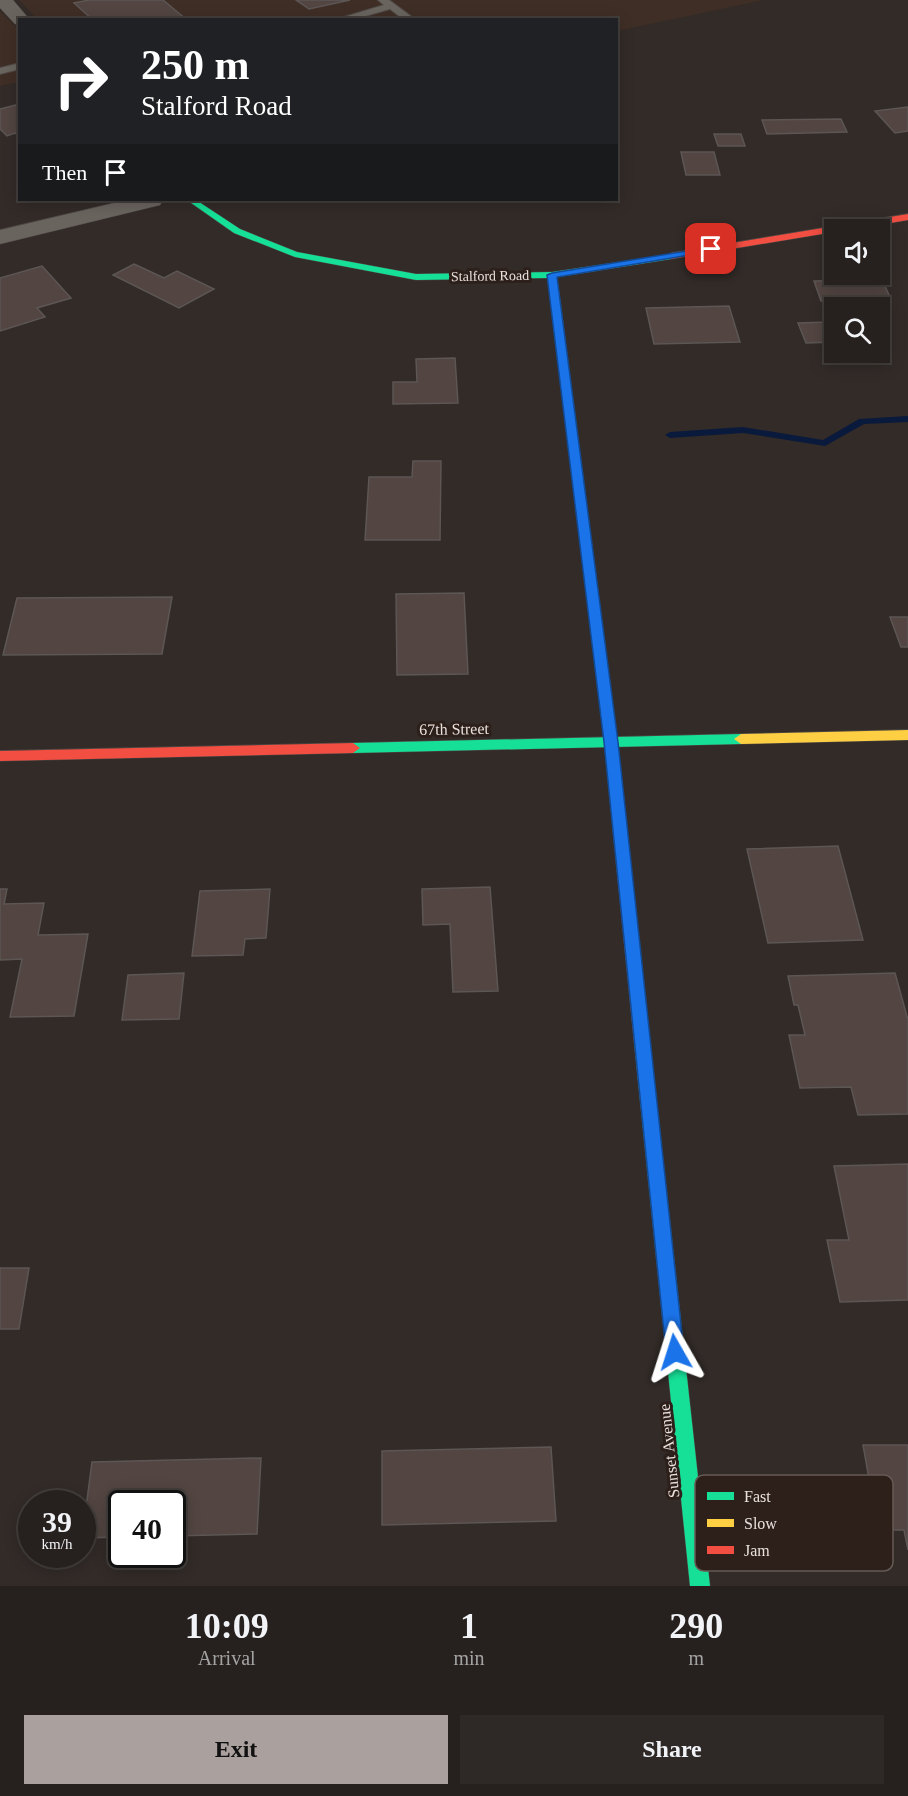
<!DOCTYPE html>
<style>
body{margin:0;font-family:"Times New Roman",serif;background:#2e2827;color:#f1f3f6;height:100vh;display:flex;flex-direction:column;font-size:22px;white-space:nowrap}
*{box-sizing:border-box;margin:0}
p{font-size:20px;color:#a4a3a4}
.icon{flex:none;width:33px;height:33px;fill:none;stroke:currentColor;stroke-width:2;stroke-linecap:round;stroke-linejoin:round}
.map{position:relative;height:1586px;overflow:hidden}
.side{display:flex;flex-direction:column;background:#26201e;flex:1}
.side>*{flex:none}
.top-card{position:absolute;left:18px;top:18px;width:600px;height:183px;border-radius:0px;box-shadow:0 3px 15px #0003,0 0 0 2px #423e3c;background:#202124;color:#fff;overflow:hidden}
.controls{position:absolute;left:824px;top:219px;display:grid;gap:12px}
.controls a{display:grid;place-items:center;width:66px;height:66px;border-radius:0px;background:#26201e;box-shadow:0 3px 15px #0003,0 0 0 2px #423e3c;font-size:30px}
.speed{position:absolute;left:18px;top:1490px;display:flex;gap:12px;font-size:30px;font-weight:700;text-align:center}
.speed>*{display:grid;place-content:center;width:78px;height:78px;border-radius:50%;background:#26201e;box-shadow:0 3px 15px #0003,0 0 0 2px #423e3c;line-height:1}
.speed small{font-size:15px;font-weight:400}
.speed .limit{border:3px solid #111;border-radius:9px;background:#fff;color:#111}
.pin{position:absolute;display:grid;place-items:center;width:51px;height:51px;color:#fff;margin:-26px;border-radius:12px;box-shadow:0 3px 9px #0006}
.me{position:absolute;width:66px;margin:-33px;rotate:354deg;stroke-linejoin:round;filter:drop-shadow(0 0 4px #0008)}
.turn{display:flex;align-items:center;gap:21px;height:126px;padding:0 24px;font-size:27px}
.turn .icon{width:78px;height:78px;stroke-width:2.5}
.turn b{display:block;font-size:42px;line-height:51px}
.then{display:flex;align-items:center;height:57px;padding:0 24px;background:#0003;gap:12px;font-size:22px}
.eta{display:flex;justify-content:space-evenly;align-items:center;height:102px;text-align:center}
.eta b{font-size:36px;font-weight:800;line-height:42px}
.button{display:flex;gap:12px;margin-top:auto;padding:12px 24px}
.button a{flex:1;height:69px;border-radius:0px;background:#aaa19e;color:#111;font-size:24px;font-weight:800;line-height:69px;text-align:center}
.button a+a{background:#2e2827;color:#f1f3f6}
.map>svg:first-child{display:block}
.built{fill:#3f2e25}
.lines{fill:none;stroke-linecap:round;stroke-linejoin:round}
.stream{fill:#0a1a3c;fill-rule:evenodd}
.building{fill:#524542;stroke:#5c5654;stroke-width:1.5}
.lane-casing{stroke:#4f4946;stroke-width:2}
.street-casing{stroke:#4f4946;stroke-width:1}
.fast-casing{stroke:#4f4946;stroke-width:1}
.slow-casing{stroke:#4f4946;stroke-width:1}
.jam-casing{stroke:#4f4946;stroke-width:1}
.lane{fill:#69645e;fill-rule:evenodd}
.street{fill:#69645e;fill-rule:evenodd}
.fast{fill:#16e098;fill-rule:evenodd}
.slow{fill:#ffcf43;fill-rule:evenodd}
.jam{fill:#f24e42;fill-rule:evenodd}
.route{fill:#1a73e8;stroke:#114b97;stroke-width:1.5}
.labels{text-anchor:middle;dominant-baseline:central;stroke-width:6;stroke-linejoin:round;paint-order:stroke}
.far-street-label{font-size:14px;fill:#eae1dd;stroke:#2d201a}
.street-label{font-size:16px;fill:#eae1dd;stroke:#2d201a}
.key{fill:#2d201a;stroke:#665a54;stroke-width:1.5}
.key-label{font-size:16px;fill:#eae1dd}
</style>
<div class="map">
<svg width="908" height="1586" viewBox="0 0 908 1586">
<rect width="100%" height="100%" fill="#322b28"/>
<g class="built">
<polygon points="19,0 764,0 617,31 616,20 37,19"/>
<polygon points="0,11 20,31 19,82 0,86"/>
</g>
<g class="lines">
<polygon class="stream" points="908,416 908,422 864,424 825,446 743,433 670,438 665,435 670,432 743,427 823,440 859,419"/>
</g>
<g class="building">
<polygon points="89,0 163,0 187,20 93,20 74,3"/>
<polygon points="296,0 350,0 309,9"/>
<polygon points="20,104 20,137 15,133 7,136 0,129 0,109"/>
<polygon points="908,107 908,131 895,133 875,111"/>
<polygon points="841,119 847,132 767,134 762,120"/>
<polygon points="714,134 741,134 745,146 718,146"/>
<polygon points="681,152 714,152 720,175 686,175"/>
<polygon points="134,264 164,278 177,271 214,289 179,308 113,275"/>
<polygon points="42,266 71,298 37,308 45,317 0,331 0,278"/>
<polygon points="882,280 891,299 821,301 814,281"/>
<polygon points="729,306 740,342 654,344 646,308"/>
<polygon points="828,322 834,342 806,343 798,323"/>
<polygon points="455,358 458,403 393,404 393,382 417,382 416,359"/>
<polygon points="413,461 441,461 440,540 365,540 369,477 412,477"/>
<polygon points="464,593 468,674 397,675 396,594"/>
<polygon points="172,597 162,654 3,655 17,598"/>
<polygon points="890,617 908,617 908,647 901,647"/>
<polygon points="838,846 863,940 768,943 747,849"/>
<polygon points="490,887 498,991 453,992 450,924 423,925 422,889"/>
<polygon points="0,889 7,889 4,904 44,903 38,935 88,934 74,1016 10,1017 22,959 0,960"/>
<polygon points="270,889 266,938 245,939 243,955 192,956 200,891"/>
<polygon points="184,973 179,1019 122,1020 128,975"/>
<polygon points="895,973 908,1020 908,1114 858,1115 851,1087 800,1088 789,1035 805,1035 798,1005 794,1005 788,976"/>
<polygon points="908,1164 908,1300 840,1302 827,1240 849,1240 834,1166"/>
<polygon points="0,1268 29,1268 19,1329 0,1329"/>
<polygon points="863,1445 908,1445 908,1550 904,1530 878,1530"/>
<polygon points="551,1447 556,1521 382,1525 382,1451"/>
<polygon points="261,1458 257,1534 172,1536 172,1503 122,1503 122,1537 82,1538 92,1462"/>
</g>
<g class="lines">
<defs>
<g id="lane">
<polygon points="378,0 389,0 416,20 404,20 390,9 352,20 334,20 384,5"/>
<polygon points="20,63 20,69 0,74 0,68"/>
</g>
<g id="street">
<polygon points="0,0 13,0 30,20 20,20 20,25 15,24 0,8"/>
<polygon points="127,200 163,200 160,205 0,244 0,230"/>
</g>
<g id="fast">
<polygon points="187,200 196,200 240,229 297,252 416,274 552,272 674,254 676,256 671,259 557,277 612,700 611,703 601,703 600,700 548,278 416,280 295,257 234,233"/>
<polygon points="741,734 748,739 741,744 353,753 346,748 353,743"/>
<polygon points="642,1035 647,1036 650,1041 710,1586 690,1586 634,1041 637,1036"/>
</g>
<polygon id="slow" points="908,730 908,740 741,744 734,739 741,734"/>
<g id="jam">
<polygon points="908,214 908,220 849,230 834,230 834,232 671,259 666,256 671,253"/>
<polygon points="606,696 612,700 650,1041 647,1046 642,1047 637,1046 634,1041 600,700"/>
<polygon points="353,743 360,748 353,753 0,761 0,751"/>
</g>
</defs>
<use href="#lane" class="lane-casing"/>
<use href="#street" class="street-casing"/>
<use href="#fast" class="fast-casing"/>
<use href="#slow" class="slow-casing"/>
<use href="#jam" class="jam-casing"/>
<use href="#lane" class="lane"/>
<use href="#street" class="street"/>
<use href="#fast" class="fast"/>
<use href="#slow" class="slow"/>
<use href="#jam" class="jam"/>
</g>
<polygon class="route" points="711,247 715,249 714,251 557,277 618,742 684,1352 682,1358 675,1360 669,1358 666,1352 604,742 547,275 552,273"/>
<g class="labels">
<g class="far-street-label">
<text transform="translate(490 276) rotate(-1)">Stalford Road</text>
</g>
<g class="street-label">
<text transform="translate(454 729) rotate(-1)">67th Street</text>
<text transform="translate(669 1451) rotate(-96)">Sunset Avenue</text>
</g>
</g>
<rect x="695" y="1475" width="198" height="96" rx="9" class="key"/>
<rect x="707" y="1492" width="27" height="8" fill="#16e098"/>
<rect x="707" y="1519" width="27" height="8" fill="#ffcf43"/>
<rect x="707" y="1546" width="27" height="8" fill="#f24e42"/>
<g class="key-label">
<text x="744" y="1502">Fast</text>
<text x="744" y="1529">Slow</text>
<text x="744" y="1556">Jam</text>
</g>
</svg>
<div class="controls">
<a><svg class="icon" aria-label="sound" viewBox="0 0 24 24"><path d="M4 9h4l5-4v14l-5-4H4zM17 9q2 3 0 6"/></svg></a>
<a><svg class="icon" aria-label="search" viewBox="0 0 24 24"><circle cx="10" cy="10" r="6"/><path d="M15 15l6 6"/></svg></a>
</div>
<div class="speed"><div>39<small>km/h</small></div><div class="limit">40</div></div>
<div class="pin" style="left:711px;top:249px;background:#d93025"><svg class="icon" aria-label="arrive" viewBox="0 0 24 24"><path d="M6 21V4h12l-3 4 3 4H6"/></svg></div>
<svg class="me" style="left:675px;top:1352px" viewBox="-20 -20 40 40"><path d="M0-17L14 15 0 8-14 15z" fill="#1a73e8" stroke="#fff" stroke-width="4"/></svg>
<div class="top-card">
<div class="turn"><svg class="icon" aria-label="right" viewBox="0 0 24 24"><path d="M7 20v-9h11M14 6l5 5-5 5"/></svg><div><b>250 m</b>Stalford Road</div></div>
<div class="then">Then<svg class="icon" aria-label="arrive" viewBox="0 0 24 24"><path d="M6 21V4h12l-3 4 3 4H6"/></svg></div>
</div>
</div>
<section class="side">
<div class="eta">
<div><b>10:09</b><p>Arrival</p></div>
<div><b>1</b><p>min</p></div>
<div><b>290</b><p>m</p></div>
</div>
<div class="button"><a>Exit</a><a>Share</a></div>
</section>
